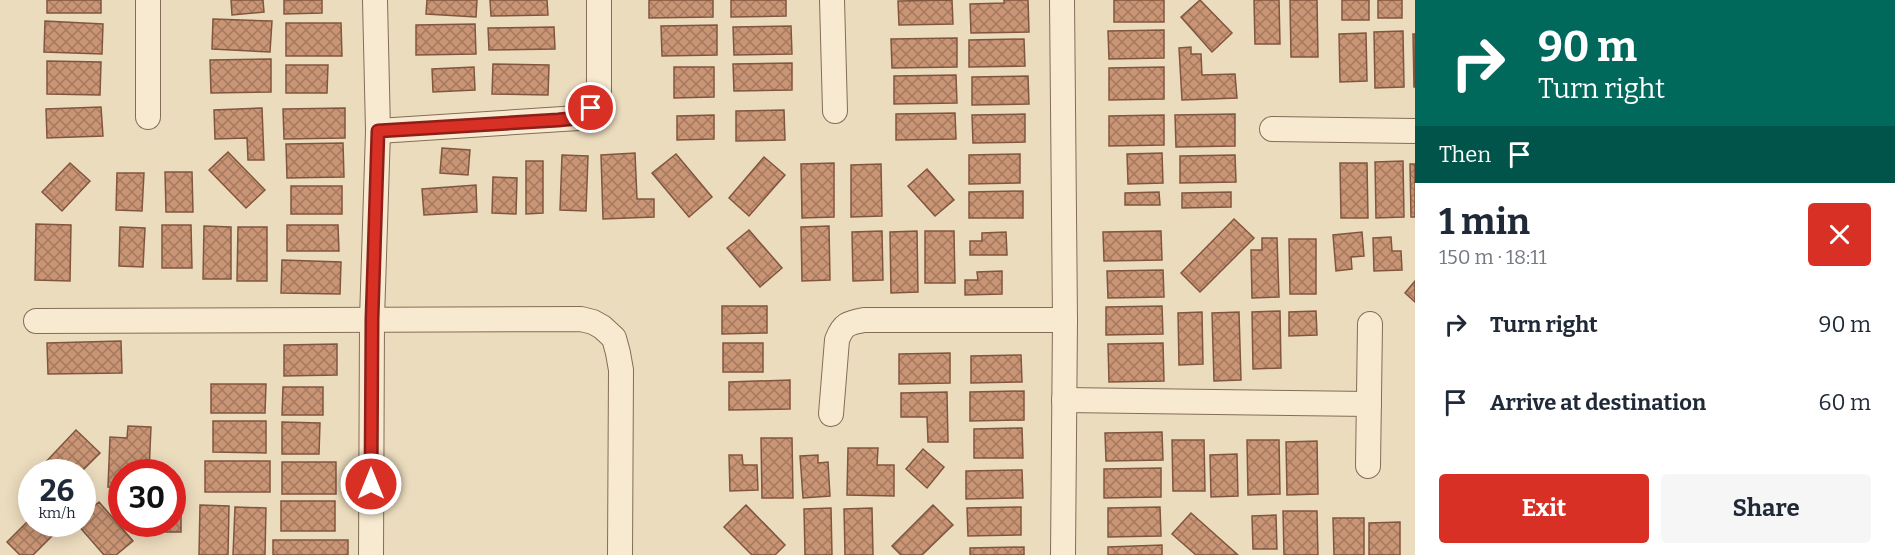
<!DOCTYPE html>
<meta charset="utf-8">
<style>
body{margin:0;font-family:Bitter,serif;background:#f6f6f7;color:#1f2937;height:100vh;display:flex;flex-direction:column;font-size:22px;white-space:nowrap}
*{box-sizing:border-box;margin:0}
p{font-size:20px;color:#747a83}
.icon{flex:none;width:33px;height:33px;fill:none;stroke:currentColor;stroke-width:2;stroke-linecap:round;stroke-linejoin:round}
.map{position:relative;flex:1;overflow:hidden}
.panel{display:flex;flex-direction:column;background:#fff;width:480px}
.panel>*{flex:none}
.top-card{background:#00695c;color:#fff;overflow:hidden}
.speed{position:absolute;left:18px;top:459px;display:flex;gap:12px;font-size:30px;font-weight:700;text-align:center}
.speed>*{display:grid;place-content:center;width:78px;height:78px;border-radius:50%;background:#fff;box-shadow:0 3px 15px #0003;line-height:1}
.speed small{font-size:15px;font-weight:400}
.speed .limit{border:9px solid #d22;background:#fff;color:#111}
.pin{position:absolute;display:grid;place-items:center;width:51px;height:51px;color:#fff;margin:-26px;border:3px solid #fff;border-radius:50%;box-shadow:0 2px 6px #0007}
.me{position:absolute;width:66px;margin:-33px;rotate:0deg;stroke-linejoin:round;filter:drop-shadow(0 0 4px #0008)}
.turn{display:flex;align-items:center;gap:21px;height:126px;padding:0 24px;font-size:27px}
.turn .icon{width:78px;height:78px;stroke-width:2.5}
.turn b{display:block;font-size:42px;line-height:51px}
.then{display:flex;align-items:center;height:57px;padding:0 24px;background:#0003;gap:12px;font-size:22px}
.round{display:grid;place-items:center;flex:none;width:63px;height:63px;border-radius:6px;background:#f6f6f7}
.summary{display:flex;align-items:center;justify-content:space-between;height:102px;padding:0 24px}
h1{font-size:36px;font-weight:700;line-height:45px}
.primary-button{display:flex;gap:12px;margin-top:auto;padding:12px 24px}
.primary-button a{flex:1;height:69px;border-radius:6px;background:#d93025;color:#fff;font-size:24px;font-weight:700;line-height:69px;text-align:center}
.primary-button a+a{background:#f6f6f7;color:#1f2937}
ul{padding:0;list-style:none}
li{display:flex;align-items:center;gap:18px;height:78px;padding:0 24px}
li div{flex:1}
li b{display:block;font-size:22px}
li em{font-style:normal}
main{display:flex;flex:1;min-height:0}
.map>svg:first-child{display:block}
.building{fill:url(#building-cross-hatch);stroke:#81563e;stroke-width:1.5}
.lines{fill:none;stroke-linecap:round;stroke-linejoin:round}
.street-casing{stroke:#836d57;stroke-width:26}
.street{stroke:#f7ead0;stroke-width:24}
.route-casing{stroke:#8d1f18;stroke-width:15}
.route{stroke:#d93025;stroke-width:10}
</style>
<main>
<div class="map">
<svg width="1415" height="555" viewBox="0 0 1415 555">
<defs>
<pattern id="building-cross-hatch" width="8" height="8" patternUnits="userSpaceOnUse" patternTransform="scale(1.5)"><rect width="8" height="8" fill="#c99575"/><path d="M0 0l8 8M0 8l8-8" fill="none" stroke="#a4795f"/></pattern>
</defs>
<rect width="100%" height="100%" fill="#ecdcbe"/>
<g class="building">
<rect x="47" y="0" width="54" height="13"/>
<polygon points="231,0 263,0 264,12 232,15"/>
<polygon points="284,0 322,0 322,13 284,14"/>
<polygon points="427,0 477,0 476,17 426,14"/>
<polygon points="490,0 547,0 548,15 491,16"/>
<polygon points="649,0 713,0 713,17 649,18"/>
<polygon points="731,0 786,0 786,16 731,17"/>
<polygon points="952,0 953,24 899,25 898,1"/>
<polygon points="1004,0 1028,0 1029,32 971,33 970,4 1004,3"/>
<rect x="1114" y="0" width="50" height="22"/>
<polygon points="1200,0 1232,33 1212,52 1181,17"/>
<polygon points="1254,0 1279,0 1280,44 1255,44"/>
<polygon points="1290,0 1317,0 1318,57 1291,57"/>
<rect x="1342" y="0" width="27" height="20"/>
<rect x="1378" y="0" width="24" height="18"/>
<polygon points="213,19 272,21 270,52 212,49"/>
<polygon points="45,21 103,24 102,54 44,52"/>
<polygon points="286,23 341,23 342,56 286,56"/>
<polygon points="475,24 476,54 416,55 416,25"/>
<polygon points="717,25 717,55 662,56 661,26"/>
<polygon points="791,26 792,54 734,55 733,27"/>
<polygon points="554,27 555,49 489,50 488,28"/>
<polygon points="1164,30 1164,58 1109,59 1108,31"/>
<polygon points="1403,31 1404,87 1375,88 1374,32"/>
<polygon points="1366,33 1367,81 1340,82 1339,34"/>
<polygon points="1413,34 1415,34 1415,87 1414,87"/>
<polygon points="957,38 957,67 892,68 891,39"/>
<polygon points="1024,39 1025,66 969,67 969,40"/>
<polygon points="1191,47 1191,54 1201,54 1202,75 1235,74 1237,98 1182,100 1179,48"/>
<polygon points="271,59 271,92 211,93 210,60"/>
<polygon points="47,61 101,62 100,95 47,94"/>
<polygon points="792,63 792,90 734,91 733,64"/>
<polygon points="493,64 549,65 548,95 492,94"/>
<polygon points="286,65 328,65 327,93 286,93"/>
<polygon points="474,67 475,90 433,92 432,69"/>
<polygon points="674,67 714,67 714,97 674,98"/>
<polygon points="1164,67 1164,99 1109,100 1109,68"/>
<polygon points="956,75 957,103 894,104 894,76"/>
<polygon points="1028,76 1029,104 972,105 972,77"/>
<polygon points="101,107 103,136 47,138 46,109"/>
<polygon points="262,108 264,160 248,160 247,138 215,139 214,110"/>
<polygon points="345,108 345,138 284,139 283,109"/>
<polygon points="784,110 785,140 736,141 736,111"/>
<polygon points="955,113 956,139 896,140 896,114"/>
<polygon points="1025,114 1025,142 973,143 972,115"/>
<polygon points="1235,114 1235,146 1176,147 1175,115"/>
<polygon points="714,115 714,139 677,140 677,116"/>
<polygon points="1164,115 1164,145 1109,146 1109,116"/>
<polygon points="343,143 344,177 287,178 286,144"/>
<polygon points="442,148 470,150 468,175 440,173"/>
<polygon points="228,152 265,190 246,208 209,170"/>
<polygon points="635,153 637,199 654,199 654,217 603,219 601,155"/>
<polygon points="1162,153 1163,183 1128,184 1127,154"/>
<polygon points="676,154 712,197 689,217 652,173"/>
<polygon points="1020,154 1020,183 969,184 969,155"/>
<polygon points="562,155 588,156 586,211 560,210"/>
<polygon points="1235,155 1236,182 1180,183 1180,156"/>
<polygon points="764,157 785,175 749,216 729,198"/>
<polygon points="526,161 543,161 543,213 526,214"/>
<polygon points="1403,161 1404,217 1376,218 1375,162"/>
<polygon points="70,163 90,181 62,211 42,192"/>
<polygon points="834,163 834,217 802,218 801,164"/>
<polygon points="1340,163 1367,163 1368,218 1341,218"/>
<polygon points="881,164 882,216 851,217 851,165"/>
<polygon points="1410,164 1415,164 1415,217 1411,217"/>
<polygon points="927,169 954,200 935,216 908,186"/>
<polygon points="165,172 192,172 193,212 166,212"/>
<polygon points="117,173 144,173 142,211 116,210"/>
<polygon points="493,177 517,178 516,214 492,213"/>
<polygon points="476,185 477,212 424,215 422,189"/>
<rect x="291" y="186" width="51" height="28"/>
<polygon points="1023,191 1023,218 969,218 969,192"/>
<polygon points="1159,192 1160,205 1125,205 1125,193"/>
<polygon points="1231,192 1231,207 1182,208 1182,193"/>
<polygon points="1234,219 1254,238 1200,292 1181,273"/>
<polygon points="36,224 71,225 70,281 35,280"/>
<polygon points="162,225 191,225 192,268 162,268"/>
<polygon points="287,225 338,225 339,251 287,251"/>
<polygon points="204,226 231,227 231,279 203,279"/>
<polygon points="829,226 830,280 802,281 801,227"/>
<polygon points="120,227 145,228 143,267 119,266"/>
<polygon points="238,227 267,227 267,281 237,281"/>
<polygon points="749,230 782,268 760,287 727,248"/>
<polygon points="882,231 883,280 853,281 852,232"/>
<polygon points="917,231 918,292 891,293 890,232"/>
<polygon points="925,231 954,231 955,283 925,283"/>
<polygon points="1161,231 1162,260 1104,261 1103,232"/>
<polygon points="1006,232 1007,255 970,255 970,241 982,241 982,233"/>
<polygon points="1362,232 1364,256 1351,257 1352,269 1336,271 1333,235"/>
<polygon points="1391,237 1392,251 1401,251 1402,270 1374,271 1373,238"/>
<polygon points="1262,238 1277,238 1279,297 1252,298 1251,250 1262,250"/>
<polygon points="1289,239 1316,239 1316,294 1290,294"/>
<polygon points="282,260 341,262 340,294 281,293"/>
<polygon points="1163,270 1164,297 1108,298 1107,271"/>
<polygon points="1002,271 1002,294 965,295 965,280 978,280 977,272"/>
<polygon points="1415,281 1415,302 1405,293"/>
<polygon points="722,306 767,306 767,333 722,334"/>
<polygon points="1162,306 1163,334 1106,335 1106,307"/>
<polygon points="1280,311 1281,368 1253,369 1252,312"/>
<polygon points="1316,311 1317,335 1289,336 1289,312"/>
<polygon points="1202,312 1203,364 1179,365 1178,313"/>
<polygon points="1239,312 1241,380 1214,381 1212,313"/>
<polygon points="121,341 122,373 48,374 47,343"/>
<rect x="723" y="343" width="40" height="29"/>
<polygon points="1163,343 1164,381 1109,382 1108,344"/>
<polygon points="337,344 337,375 284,376 284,345"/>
<polygon points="950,353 950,383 899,384 899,354"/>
<polygon points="1021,355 1022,382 971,383 971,356"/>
<polygon points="790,380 790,409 729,410 729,382"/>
<polygon points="211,384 266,384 265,413 211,413"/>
<polygon points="283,387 323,387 323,415 282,415"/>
<polygon points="1024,391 1024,420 970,421 970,392"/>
<polygon points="947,392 948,442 928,442 927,417 901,417 901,393"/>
<polygon points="213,421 266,421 266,453 213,452"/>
<polygon points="282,422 320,423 319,454 282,454"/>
<polygon points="128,426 151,427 149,472 122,472 122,488 108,487 110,437 127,438"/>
<polygon points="1022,428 1023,458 974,458 974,429"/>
<polygon points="76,430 100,453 81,472 51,472 43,465"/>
<polygon points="1162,432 1163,460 1106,461 1105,433"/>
<polygon points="761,438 792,438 793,498 762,498"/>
<polygon points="1172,440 1204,440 1205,491 1173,491"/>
<polygon points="1247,440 1279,440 1280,494 1248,495"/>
<polygon points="1317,441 1318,494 1287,495 1286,442"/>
<polygon points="848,448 878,448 877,465 894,465 894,496 847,495"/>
<polygon points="923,449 944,467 927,488 906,469"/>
<polygon points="1237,454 1238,496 1211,497 1210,455"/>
<polygon points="729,455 742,455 743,465 757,465 758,490 730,491"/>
<polygon points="818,455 818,463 828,462 830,496 803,498 800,456"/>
<rect x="205" y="461" width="65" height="31"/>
<rect x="282" y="462" width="54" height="32"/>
<polygon points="1161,468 1161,497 1104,498 1104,469"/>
<polygon points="1022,470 1023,498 966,499 966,471"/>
<rect x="281" y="501" width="54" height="30"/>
<polygon points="99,502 133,541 116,555 104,555 77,524 82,524 82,516"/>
<polygon points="172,504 181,504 181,532 153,532 153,524 172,524"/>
<polygon points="200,505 229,506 228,555 199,555"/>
<polygon points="746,505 785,545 775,555 752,555 724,527"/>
<polygon points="933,505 953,525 922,555 901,555 892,546"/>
<polygon points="235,507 266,508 265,555 233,555"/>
<polygon points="1021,507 1021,535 968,536 967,508"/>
<polygon points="1160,507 1161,536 1108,537 1108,508"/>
<polygon points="831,508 832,555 805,555 804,509"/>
<polygon points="872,508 873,555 845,555 844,509"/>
<polygon points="1283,511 1317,511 1318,555 1284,555"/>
<polygon points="1191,513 1238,555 1196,555 1172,534"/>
<polygon points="1276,515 1277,549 1253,549 1252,516"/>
<polygon points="32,517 32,524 64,524 33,555 20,555 7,542"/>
<polygon points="1333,518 1364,518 1364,555 1334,555"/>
<polygon points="1400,522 1400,555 1369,555 1369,523"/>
<rect x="273" y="540" width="75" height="15"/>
<polygon points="1162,545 1162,555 1108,555 1108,547"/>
<polygon points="1024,547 1024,555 970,555 970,548"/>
</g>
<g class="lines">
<defs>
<g id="street">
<polyline points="148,0 148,117"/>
<polyline points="832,0 835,111"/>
<polyline points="1062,0 1065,320 1063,555"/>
<polyline points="1272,129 1415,131"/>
<polyline points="378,131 578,118 591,108 599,92 599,0"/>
<polyline points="36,321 581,319 593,322 602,327 614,338 618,353 621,370 620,555"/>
<polyline points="1064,400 1369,404"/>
<path d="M831,414L837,340C843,324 848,323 864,320H1065"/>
<polyline points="1368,466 1370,324"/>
<polyline points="371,555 372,319 378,131 375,0"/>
</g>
</defs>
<use href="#street" class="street-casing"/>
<use href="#street" class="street"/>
</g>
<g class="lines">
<defs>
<polyline id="route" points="371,484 372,319 378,131 558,120 578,118 591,108"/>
</defs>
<use href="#route" class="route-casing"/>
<use href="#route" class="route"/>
</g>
</svg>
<div class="speed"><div>26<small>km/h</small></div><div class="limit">30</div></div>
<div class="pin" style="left:591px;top:108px;background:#d93025"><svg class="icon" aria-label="arrive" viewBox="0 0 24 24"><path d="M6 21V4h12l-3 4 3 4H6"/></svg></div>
<svg class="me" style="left:371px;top:484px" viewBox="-20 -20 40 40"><circle r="17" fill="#d93025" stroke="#fff" stroke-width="3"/><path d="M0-11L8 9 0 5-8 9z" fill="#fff"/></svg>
</div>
<section class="panel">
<div class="top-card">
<div class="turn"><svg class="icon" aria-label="right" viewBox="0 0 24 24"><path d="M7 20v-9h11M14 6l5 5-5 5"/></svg><div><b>90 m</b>Turn right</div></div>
<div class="then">Then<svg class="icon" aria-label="arrive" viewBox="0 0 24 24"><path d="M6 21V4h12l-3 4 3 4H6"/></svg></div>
</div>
<div class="summary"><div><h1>1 min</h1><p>150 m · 18:11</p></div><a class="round" style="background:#d93025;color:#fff"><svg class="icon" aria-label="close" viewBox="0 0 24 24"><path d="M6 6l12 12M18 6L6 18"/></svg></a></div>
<ul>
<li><svg class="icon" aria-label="right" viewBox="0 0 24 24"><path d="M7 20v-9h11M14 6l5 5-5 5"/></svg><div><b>Turn right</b></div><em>90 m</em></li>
<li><svg class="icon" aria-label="arrive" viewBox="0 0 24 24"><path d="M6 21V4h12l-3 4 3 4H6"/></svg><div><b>Arrive at destination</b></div><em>60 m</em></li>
</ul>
<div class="primary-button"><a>Exit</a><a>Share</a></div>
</section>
</main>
